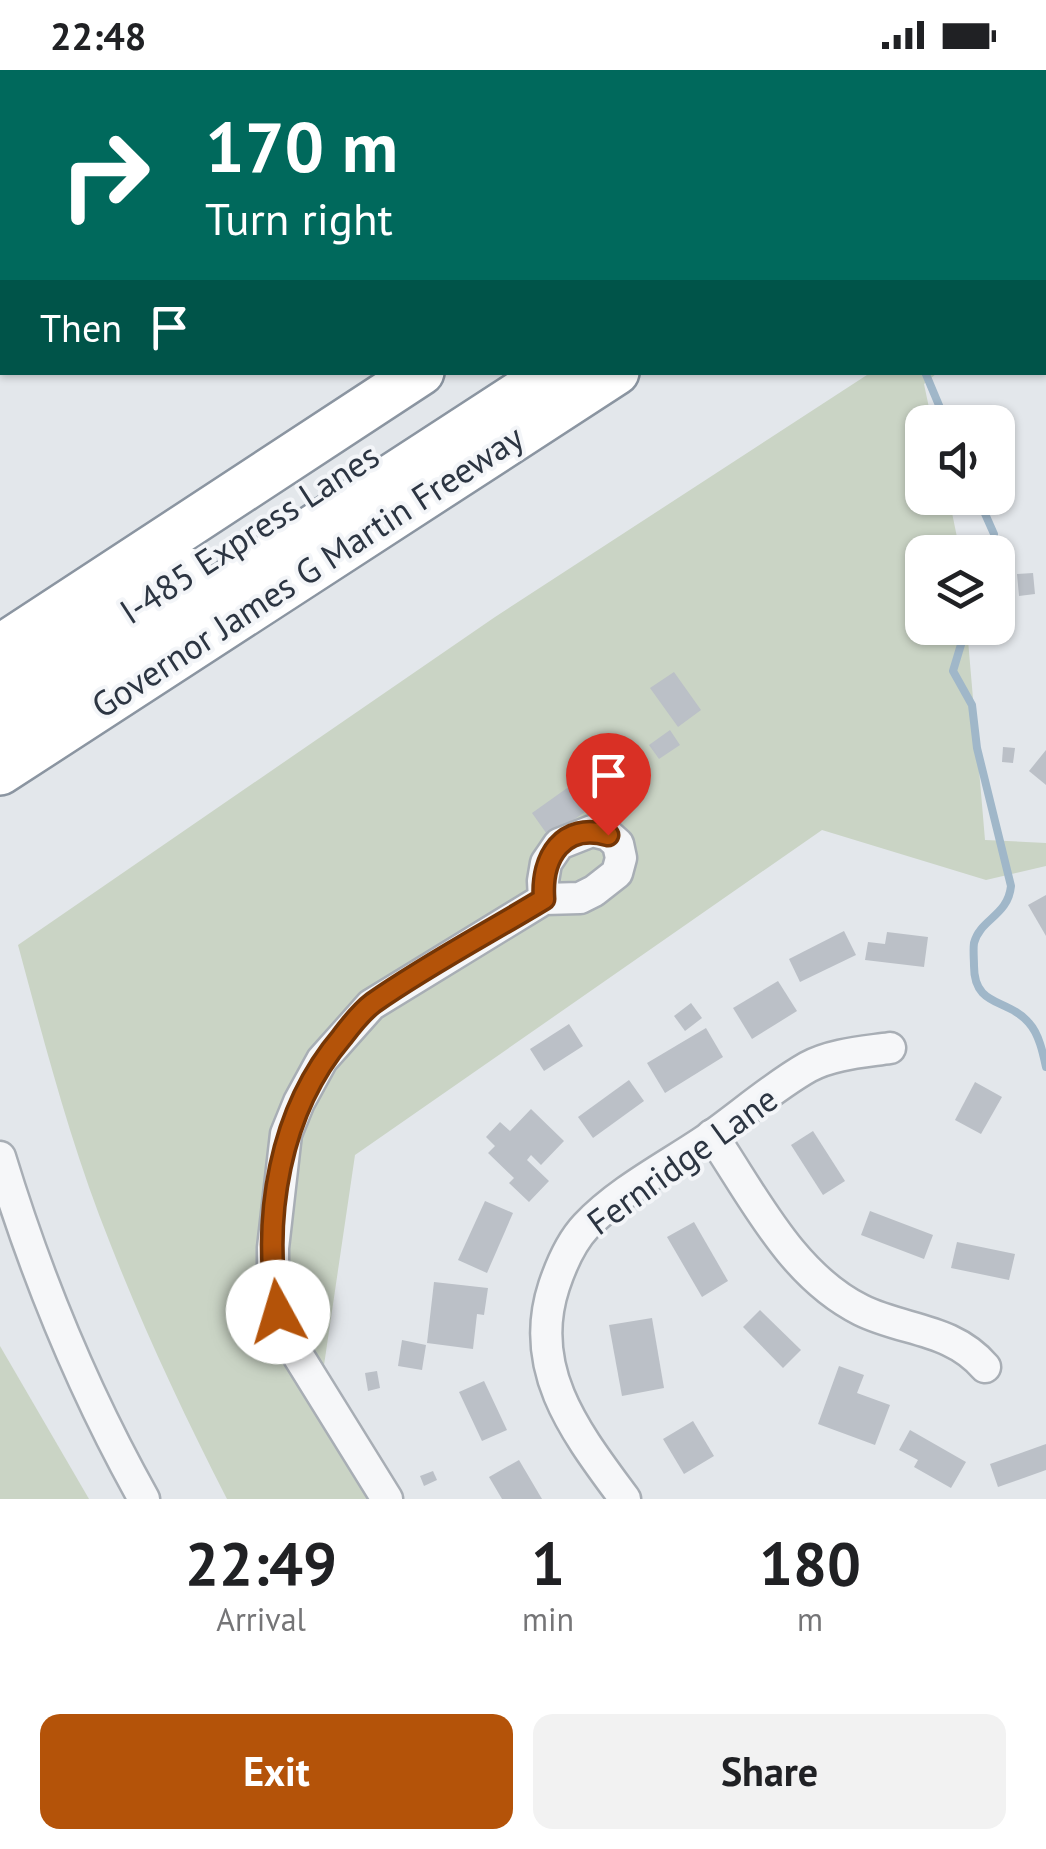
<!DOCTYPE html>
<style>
body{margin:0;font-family:"PT Sans",sans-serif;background:#f2f2f2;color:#202124;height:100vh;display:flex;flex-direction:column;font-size:38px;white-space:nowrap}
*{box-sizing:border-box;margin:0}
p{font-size:32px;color:#757577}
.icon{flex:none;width:55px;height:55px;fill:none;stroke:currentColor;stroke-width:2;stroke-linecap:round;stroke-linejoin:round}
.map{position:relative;height:1429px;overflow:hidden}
.side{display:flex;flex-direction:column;background:#fff;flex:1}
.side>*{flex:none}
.banner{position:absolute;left:0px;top:0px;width:1048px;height:305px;box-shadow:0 2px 8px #0004;background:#00695c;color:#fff;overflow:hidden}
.controls{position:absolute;left:905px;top:335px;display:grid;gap:20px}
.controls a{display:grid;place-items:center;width:110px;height:110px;border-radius:20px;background:#fff;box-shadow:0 2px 8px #0004;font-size:50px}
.pin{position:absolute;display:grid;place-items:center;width:85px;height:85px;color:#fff;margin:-102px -42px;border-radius:50% 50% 50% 0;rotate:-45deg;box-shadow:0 0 10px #0007}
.pin .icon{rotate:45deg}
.me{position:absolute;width:110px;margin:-55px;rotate:354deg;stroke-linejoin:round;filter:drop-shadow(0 0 8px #0008)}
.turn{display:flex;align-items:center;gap:35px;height:210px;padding:0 40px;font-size:45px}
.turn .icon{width:130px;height:130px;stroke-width:2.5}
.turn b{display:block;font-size:70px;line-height:85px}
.then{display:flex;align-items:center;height:95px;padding:0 40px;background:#0003;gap:20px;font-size:38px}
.eta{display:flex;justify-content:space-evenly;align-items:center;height:170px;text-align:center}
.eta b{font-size:60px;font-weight:600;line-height:70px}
.cta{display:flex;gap:20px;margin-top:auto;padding:20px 40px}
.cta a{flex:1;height:115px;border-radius:20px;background:#b45309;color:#fff;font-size:40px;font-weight:600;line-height:115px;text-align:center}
.cta a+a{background:#f2f2f2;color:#202124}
.status{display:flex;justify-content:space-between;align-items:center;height:70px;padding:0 50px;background:#fff;direction:ltr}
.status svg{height:28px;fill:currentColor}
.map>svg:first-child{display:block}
.green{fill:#cad4c5}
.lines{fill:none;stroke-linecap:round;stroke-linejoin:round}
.stream{stroke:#a0b7c9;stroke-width:8}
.building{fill:#bbc0c7}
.minor-casing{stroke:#a8aeb5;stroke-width:35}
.highway-casing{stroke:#8b95a1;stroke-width:50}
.minor{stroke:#f6f7f9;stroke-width:30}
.highway{stroke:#fff;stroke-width:45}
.route-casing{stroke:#753606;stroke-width:25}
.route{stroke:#b45309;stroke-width:18}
.labels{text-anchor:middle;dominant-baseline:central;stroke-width:8;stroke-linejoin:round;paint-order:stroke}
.street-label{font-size:35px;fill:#2c3542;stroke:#f3f5f8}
</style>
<div class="status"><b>22:48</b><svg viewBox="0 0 49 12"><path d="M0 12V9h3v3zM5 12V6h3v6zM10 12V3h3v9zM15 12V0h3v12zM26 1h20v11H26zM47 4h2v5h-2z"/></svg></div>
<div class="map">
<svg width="1046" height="1429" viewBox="0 0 1046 1429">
<rect width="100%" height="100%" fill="#e3e7eb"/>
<g class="green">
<path d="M870,303H937L924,314L932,352H922V428H949L960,482H922V558H967L985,770L1046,773V796L986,810L822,760L355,1085L323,1302L399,1429H227C184,1345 144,1260 110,1173C71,1076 45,975 18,875L495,547Z"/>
<polygon points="0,1276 89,1429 0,1429"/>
</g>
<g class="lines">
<g class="stream">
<polyline points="925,302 946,352"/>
<polyline points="978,428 994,464 994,482"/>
<path d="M966,558L953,601L972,635L977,678L1011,816C1008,846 980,849 974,873C973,880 974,889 974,896C974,938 1008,928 1029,953C1039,964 1043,983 1046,997"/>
</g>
</g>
<g class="building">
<polygon points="1033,503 1035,524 1019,526 1017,504"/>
<polygon points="674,602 701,640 678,657 650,618"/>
<polygon points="670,660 680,675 659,689 649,675"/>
<polygon points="1003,677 1015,678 1013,693 1002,692"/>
<polygon points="1046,680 1046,715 1029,701"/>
<polygon points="577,711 595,735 549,767 532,743"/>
<polygon points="1046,825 1046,866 1028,835"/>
<polygon points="844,861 856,885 800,912 789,889"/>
<polygon points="887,862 928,867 924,897 865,890 868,872 885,874"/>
<polygon points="778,911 797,941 752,969 733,938"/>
<polygon points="691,933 702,948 685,961 674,946"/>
<polygon points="569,954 583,976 544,1001 530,979"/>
<polygon points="706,958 723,987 665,1023 647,993"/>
<polygon points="629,1010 644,1031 593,1068 578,1047"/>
<polygon points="975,1012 1002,1027 981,1064 955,1050"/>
<polygon points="531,1039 564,1071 541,1095 531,1085 527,1090 549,1111 529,1132 509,1113 514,1108 488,1083 495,1076 486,1067 500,1052 510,1061"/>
<polygon points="813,1061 845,1111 823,1125 791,1075"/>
<polygon points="485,1131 513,1143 487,1203 458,1190"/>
<polygon points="870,1141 933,1165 924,1189 861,1165"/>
<polygon points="694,1152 728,1211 702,1227 667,1167"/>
<polygon points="957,1172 1015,1184 1009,1210 951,1198"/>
<polygon points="434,1212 488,1218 484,1245 477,1244 473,1279 427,1273"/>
<polygon points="760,1240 801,1280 783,1298 743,1257"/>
<polygon points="652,1248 664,1318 622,1326 609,1255"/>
<polygon points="402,1270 426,1275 422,1300 398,1296"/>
<polygon points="839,1296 864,1305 857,1323 890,1335 875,1375 818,1354"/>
<polygon points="377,1301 380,1318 368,1321 365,1303"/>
<polygon points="484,1311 507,1360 482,1371 459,1322"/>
<polygon points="693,1351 714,1386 684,1404 663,1369"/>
<polygon points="910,1360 966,1392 951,1418 914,1397 918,1390 899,1380"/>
<polygon points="1046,1374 1046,1400 998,1417 990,1394"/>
<polygon points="519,1390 542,1429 502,1429 489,1407"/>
<polygon points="433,1401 437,1410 424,1416 420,1406"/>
</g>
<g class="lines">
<defs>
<g id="minor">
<polyline points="0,2 2,9"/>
<path d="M712,1065C754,1127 791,1205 861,1240C903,1261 952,1258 985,1297"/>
<path d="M0,1087C36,1205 84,1322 144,1429"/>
<polyline points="387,1429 294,1279 278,1242 273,1211 273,1178 286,1064 299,1032 322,990 371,935 544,829 580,828 594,821 617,803 621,788 618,774 608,765 592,761 559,774 546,793 543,811 544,829"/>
<path d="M625,1429C578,1365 526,1301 554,1216C561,1195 570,1173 586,1156C618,1122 664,1098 703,1072C738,1048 771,1018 808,997C832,984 863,982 890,978"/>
</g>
<g id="highway">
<polyline points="911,2 915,0"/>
<polyline points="985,2 989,0"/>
<polyline points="1042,2 1046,0"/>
<polyline points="1045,41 1046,40"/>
<polyline points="0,578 421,302"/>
<polyline points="0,623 189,501"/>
<polyline points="0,662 553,302"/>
<polyline points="0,702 616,302"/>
</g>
</defs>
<use href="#minor" class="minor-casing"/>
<use href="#highway" class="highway-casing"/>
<use href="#minor" class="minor"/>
<use href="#highway" class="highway"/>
</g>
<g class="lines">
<defs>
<path id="route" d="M278,1242C262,1148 279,1041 342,967C351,955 361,942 373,933C427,895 488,863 544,829C541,787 563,752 608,765"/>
</defs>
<use href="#route" class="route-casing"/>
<use href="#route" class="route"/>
</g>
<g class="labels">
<g class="street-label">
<text transform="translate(249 463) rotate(-33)">I-485 Express Lanes</text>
<text transform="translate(307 501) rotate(-33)">Governor James G Martin Freeway</text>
<text transform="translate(682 1090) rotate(-36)">Fernridge Lane</text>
</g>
</g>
</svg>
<div class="controls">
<a><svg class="icon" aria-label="sound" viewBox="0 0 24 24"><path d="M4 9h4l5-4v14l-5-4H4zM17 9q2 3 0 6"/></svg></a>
<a><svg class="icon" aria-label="layers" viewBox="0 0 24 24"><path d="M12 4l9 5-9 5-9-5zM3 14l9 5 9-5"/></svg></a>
</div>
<div class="pin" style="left:608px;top:765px;background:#d93025"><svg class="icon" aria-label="arrive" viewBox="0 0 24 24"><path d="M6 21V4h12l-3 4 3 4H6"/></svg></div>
<svg class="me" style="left:278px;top:1242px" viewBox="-20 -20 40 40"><circle r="19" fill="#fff"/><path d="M0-13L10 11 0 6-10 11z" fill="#b45309"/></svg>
<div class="banner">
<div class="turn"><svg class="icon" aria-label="right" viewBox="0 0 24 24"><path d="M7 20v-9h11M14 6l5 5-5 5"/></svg><div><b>170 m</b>Turn right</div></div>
<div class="then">Then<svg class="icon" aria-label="arrive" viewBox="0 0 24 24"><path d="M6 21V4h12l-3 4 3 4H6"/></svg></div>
</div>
</div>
<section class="side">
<div class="eta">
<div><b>22:49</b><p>Arrival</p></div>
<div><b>1</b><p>min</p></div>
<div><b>180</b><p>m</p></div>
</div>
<div class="cta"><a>Exit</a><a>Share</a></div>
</section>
